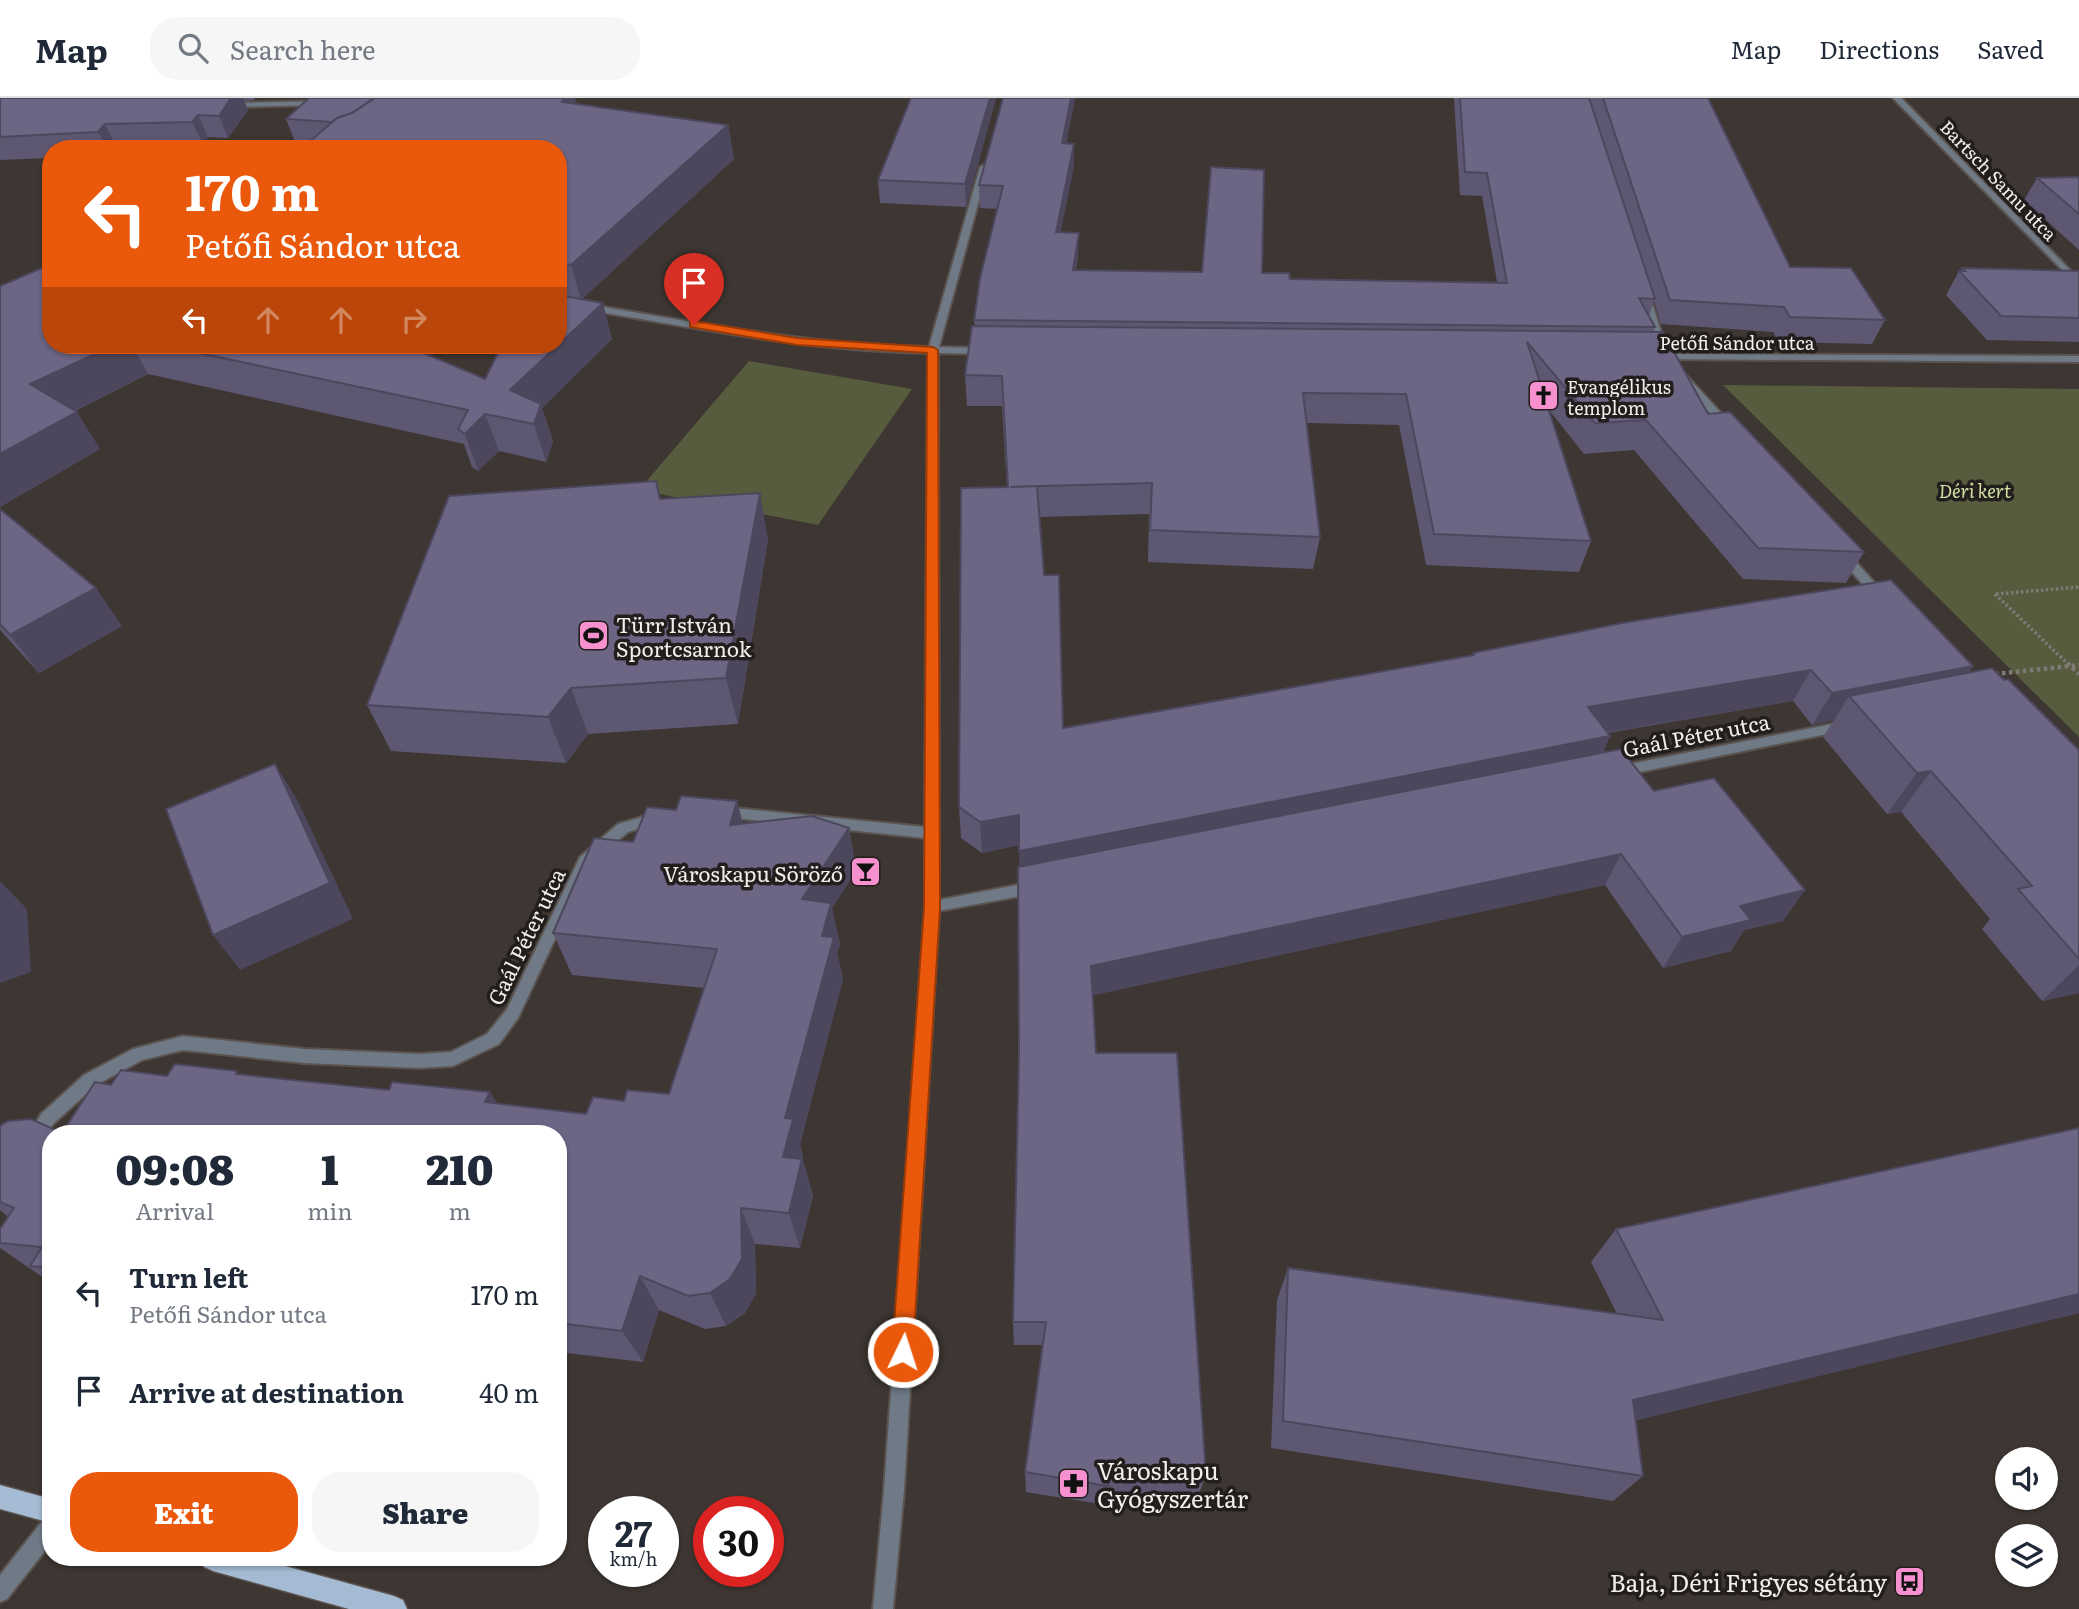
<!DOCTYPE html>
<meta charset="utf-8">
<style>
body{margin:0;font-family:Literata,serif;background:#f6f6f7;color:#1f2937;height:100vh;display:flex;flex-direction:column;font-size:26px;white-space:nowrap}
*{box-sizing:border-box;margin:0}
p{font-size:23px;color:#747a83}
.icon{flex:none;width:38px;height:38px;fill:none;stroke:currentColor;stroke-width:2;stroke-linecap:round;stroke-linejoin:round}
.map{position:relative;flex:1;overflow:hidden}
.panel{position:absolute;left:42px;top:1027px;width:525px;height:441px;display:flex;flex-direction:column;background:#fff;border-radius:28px;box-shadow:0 2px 5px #0004}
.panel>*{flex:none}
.guide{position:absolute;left:42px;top:42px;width:525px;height:214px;border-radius:28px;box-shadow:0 2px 5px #0004;background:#ea580c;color:#fff;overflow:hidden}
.tools{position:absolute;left:1995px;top:1349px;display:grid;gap:14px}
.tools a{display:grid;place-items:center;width:63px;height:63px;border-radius:50%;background:#fff;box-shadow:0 2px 5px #0004;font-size:35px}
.speed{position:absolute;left:588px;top:1398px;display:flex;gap:14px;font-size:35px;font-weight:700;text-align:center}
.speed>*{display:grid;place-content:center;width:91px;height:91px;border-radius:50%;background:#fff;box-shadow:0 2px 5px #0004;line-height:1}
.speed small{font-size:18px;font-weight:400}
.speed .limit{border:10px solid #d22;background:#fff;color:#111}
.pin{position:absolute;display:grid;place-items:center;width:60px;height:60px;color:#fff;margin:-72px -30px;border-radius:50% 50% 50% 0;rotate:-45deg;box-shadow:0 0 7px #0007}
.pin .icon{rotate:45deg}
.me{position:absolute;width:77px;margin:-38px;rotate:4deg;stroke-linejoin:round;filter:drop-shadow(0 0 5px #0008)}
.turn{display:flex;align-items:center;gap:24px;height:147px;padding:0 28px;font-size:32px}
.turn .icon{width:91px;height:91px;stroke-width:2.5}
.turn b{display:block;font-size:49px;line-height:60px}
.lanes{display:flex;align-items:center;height:66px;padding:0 28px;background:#0003;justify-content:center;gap:35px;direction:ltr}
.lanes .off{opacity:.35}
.eta{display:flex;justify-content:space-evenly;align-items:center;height:119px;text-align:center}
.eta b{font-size:42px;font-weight:800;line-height:49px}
.action{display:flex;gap:14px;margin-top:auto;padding:14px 28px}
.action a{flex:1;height:80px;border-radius:28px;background:#ea580c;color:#fff;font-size:28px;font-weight:800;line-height:80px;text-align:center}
.action a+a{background:#f6f6f7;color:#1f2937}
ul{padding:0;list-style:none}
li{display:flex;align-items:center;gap:21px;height:98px;padding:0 28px}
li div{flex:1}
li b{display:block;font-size:26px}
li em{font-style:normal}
header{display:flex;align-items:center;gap:42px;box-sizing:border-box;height:98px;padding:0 35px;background:#fff;border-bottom:2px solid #e0e1e3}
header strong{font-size:33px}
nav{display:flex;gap:38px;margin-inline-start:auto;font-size:24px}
.search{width:490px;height:63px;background:#f6f6f7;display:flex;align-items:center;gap:18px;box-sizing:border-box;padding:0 24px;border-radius:28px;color:#747a83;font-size:26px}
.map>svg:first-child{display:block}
.green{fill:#565c3d}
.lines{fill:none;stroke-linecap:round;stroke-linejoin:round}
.service-casing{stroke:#5a5350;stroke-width:4}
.minor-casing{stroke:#5a5350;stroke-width:4}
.primary-casing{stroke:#5a5350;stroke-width:3}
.path-far1{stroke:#807a77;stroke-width:3.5;stroke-dasharray:2.5 2.5;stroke-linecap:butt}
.path{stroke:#807a77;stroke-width:4.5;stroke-dasharray:3.5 3.5;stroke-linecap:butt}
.service{fill:#6f7a86;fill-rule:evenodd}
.minor{fill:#6f7a86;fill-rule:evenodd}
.primary{fill:#a5bbd3;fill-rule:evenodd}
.wall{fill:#5d5772}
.shaded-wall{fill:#4c475c}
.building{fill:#6c6584;stroke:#4c475c;stroke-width:2}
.route{fill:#ea580c;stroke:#983908;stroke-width:2}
.labels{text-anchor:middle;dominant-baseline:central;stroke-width:7;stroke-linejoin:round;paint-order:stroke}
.far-street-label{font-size:18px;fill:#f2eeeb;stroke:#221e1d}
.far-poi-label{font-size:18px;fill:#f2eeeb;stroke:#221e1d;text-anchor:start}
.far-park-label{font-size:18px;font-style:italic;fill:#d5e0a4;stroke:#221e1d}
.poi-label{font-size:21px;fill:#f2eeeb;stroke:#221e1d;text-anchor:start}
.street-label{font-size:21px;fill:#f2eeeb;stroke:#221e1d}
.near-poi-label{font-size:24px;fill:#f2eeeb;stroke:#221e1d;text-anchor:start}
</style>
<header>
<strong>Map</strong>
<div class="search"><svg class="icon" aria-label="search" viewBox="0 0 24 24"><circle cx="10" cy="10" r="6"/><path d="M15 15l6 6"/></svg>Search here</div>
<nav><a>Map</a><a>Directions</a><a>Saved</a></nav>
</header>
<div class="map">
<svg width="2079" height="1511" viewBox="0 0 2079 1511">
<rect width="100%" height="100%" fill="#3d3632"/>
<g class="green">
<polygon points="749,263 912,291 818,427 639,392"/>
<polygon points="1723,287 2079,291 2079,639"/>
</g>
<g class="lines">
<defs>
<polygon id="service" points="51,1418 51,1445 7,1501 0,1504 0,1477 44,1421"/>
<g id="minor">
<polygon points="1893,0 1901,0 2079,181 2079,189"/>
<polygon points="320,3 324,5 323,7 229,9 225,7 229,5"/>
<path d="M984,67L988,69L939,249L987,250L992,253L987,256L938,255L939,802L1037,783L1042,785L1044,789L1042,793L1037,795L939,813L904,1392L893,1511H873L884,1392L925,809V740L724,719L717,714L724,709L925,729L928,255C803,253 681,227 558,207V201C682,222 804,247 929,249L980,69Z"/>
<polygon points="1644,192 1649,195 1667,253 1665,255 1657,253 1639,195"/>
<polygon points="1659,256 2079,258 2079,264 1656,261 1654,259"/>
<polygon points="1680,277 1686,277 1732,327 1732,331 1724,331 1680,281"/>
<polygon points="1842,452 1846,453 1884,495 1884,501 1876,501 1838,459 1838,453"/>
<polygon points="1847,623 1852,625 1853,628 1852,631 1620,678 1613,673 1620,668"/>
<polygon points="659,714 666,719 664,723 628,734 590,766 518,920 499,946 453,968 419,970 304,965 183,952 142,962 96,987 53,1026 40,1047 34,1049 28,1047 26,1042 41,1016 84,977 133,951 183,938 304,951 419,956 451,954 487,936 507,911 580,759 618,726"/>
</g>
<g id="primary">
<polygon points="0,1387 51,1401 51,1425 0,1411"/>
<polygon points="200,1460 256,1460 394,1498 403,1502 407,1511 349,1511 213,1473 204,1469"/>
</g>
</defs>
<use href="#service" class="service-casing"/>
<use href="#minor" class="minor-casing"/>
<use href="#primary" class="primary-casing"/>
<g class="path-far1">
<polyline points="1995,496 2069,567"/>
<polyline points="1996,496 2079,489"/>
</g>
<g class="path">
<polyline points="2067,565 2079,576"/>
<polyline points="1995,576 2079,567"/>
</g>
<use href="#service" class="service"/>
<use href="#minor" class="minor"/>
<use href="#primary" class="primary"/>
</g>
<g class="wall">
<polygon points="0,0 255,0 254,2 244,3 248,12 228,40 208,39 203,46 116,49 115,51 51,51 51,60 0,62"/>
<polygon points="996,0 966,109 880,105 878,82"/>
<polygon points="1003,0 1075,0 1066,45 1074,68 1060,134 1078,158 1076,172 1262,175 1290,181 1497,184 1482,98 1460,97 1454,0 1708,0 1790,169 1885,222 1872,246 1779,244 1773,234 1661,226 1654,203 1649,218 1655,229 1653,234 1708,316 1864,454 1846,485 1743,481 1634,352 1584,356 1549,312 1591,443 1579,474 1426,467 1399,327 1307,325 1320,439 1313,471 1148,464 1149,416 1040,419 1044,477 1063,630 1473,558 1473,555 1973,568 1968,575 2004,582 2079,652 2079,895 2042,903 1982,831 1990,821 1901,714 1887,716 1823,639 1834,622 1812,627 1793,603 1608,635 1610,638 1603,654 1654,693 1783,823 1744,832 1731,853 1663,870 1605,787 1093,897 1096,955 1206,1377 1199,1396 1192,1395 1189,1405 1108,1393 1106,1407 1026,1394 1025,1374 1043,1247 1014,1247 1013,1224 1019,954 1019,747 982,755 961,740 959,709 1007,389 1002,308 967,308 965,277 975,228 974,222 997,111 980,110 979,87"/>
<polygon points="577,6 728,27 734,61 582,201 612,241 542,310 553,343 546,364 499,353 478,373 472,369 464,346 148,276 75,313 100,351 0,409 0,188 51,247 405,247 485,281 502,248 498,247 558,247 558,51 295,44 286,21"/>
<polygon points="2079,79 2079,152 2024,102 2037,80"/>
<polygon points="1962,170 2079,173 2079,244 1987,242 1946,197 1959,173 1960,173"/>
<polygon points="656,383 660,401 768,441 738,626 588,636 566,665 391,653 367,607"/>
<polygon points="0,411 122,528 39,575 0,532"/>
<polygon points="737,703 743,726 849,730 856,773 832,810 840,847 837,855 843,881 800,1046 803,1059 803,1062 813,1098 800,1150 755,1146 756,1195 745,1215 726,1228 705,1231 659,1212 643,1264 558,1254 558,1036 51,1036 51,1183 45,1179 41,1178 0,1150 0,1131 8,1119 0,1112 0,1028 62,1035 111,987 167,978 240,976 586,1016 624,1003 669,996 704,890 572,877 553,835 633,744 676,712"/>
<polygon points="1616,1131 2079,1215 1636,1322 1643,1378 1613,1403 1271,1350 1277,1202 1288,1170 1617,1216 1591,1164"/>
</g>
<g class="shaded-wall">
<polygon points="231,0 243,0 248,12 228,40 219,18"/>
<polygon points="564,0 575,0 580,18 562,4"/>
<polygon points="990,0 996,0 966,109 965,86"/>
<polygon points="1071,0 1075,0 1062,68 1062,45"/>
<polygon points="198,17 208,39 203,46 192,24"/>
<polygon points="105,26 116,49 115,51 107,51 98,34"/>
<polygon points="728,27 734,61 581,202 571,167"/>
<polygon points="1074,46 1074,68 1056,157 1056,134"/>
<polygon points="1079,135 1078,158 1073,196 1073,172"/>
<polygon points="561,176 571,212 558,223 558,178"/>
<polygon points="603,205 612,241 542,310 553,343 546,364 534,326 510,292"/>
<polygon points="114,247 132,247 148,276 53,323 30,286"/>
<polygon points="77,314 100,351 0,409 0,356"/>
<polygon points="485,316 499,353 478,373 465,336"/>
<polygon points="760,395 768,441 738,626 726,580"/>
<polygon points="96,490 122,528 39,575 10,537"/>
<polygon points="1973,568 1950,599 1849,598 1834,622 1812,627 1832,595"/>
<polygon points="1811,572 1793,603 1574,640 1588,609"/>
<polygon points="571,590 588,636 566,665 548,619"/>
<polygon points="1610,638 1596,669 1019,783 1019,753"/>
<polygon points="275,666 298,703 353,821 240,872 213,837"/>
<polygon points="1931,673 1901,714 1887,716 1917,675"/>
<polygon points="737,703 748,747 730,727"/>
<polygon points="1019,717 1019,747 982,755 980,724"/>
<polygon points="849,730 856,773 832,810 840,847 837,855 843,881 800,1046 803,1059 803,1062 813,1098 800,1150 789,1115 783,1059 802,801"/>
<polygon points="1621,756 1605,787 1090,898 1091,868"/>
<polygon points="0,783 27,811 31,874 0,885"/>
<polygon points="1805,792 1783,823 1744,832 1731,853 1663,870 1682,839 1740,808"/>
<polygon points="2079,867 2079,895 2042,903"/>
<polygon points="490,994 514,1033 485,1004"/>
<polygon points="741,1110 755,1146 756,1195 745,1215 726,1228 710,1195"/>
<polygon points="640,1178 659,1212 643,1264 622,1233"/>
<polygon points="2079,1196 2079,1215 1605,1330 1633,1302"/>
</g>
<g class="building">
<polygon points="0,0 231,0 219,18 198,17 192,24 105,26 98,34 0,39"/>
<polygon points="309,0 373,0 367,5 352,15 337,20 332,24 286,21"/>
<polygon points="375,0 564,0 562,4 728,27 571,167 558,165 558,51 301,51 337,20 352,15"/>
<polygon points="911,0 990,0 965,86 878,82"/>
<polygon points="1003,0 1071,0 1062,45 1074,46 1056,134 1079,135 1073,172 1202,174 1211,69 1264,72 1262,175 1289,175 1290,181 1507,185 1487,75 1465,74 1460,0 1589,0 1655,201 1639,200 1655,229 974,222 980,180 1003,88 979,87"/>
<polygon points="1603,0 1708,0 1790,169 1851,170 1885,222 1790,219 1784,209 1670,202"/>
<polygon points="2079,79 2079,116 2037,80"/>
<polygon points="51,166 51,247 114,247 30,286 77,314 0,356 0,188"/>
<polygon points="1962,170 2079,173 2079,220 2001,218 1959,173 1965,173"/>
<polygon points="558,197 603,205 510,292 541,306 534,326 485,316 465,336 458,331 468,312 161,247 405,247 485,281 502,247 558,247"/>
<polygon points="972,228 1663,234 1708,316 1730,314 1864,454 1758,450 1646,322 1595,325 1527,244 1591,443 1434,436 1406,296 1303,295 1320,439 1150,432 1152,385 1010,389 1037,388 1044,477 1059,477 1063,630 1474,557 1473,555 1622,525 1891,482 1973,568 1832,595 1811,572 1588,609 1610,638 1019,753 1019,717 980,724 959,709 961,390 1008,389 1002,278 965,277"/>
<polygon points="656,383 660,401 760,395 726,580 571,590 548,619 367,607 449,398"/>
<polygon points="0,411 96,490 10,537 0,526"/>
<polygon points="1992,570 2004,582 2008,581 2079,652 2079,861 2018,791 2032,788 1931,673 1917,675 1849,598"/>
<polygon points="1621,651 1654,693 1714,680 1805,792 1740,808 1751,822 1682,839 1621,756 1091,868 1096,955 1177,955 1206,1377 1195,1376 1195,1386 1110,1373 1108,1388 1025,1374 1046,1224 1013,1224 1019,954 1018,769"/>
<polygon points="275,666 330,785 213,837 166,711"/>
<polygon points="681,698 737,703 730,727 812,718 849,730 802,801 831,805 822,838 834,839 785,1020 793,1021 783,1059 802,1061 789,1115 741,1110 742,1161 730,1181 710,1195 688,1198 640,1178 622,1233 558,1225 558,1036 51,1036 51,1170 30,1168 42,1149 0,1145 0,1131 14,1110 0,1104 0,1028 8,1023 31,1021 62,1035 95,984 111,987 121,972 167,978 175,966 237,973 236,976 389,992 392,984 490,994 485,1004 586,1016 593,999 624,1003 627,992 669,996 717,851 553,835 594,740 633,744 647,709 676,712"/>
<polygon points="2079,1030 2079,1196 1633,1302 1643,1378 1283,1323 1288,1170 1663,1222 1616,1131"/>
</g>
<polygon class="route" points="694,223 797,240 933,249 938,252 940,810 913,1254 910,1261 903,1264 895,1261 892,1254 924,810 927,255 797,247 690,229 690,224"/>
<defs>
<symbol id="church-square" viewBox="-11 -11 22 22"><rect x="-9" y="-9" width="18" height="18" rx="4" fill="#f790ce" stroke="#221e1d"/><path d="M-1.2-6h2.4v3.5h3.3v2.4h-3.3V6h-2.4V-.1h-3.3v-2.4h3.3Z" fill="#111"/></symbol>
<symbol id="stadium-square" viewBox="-11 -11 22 22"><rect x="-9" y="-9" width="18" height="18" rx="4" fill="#f790ce" stroke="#221e1d"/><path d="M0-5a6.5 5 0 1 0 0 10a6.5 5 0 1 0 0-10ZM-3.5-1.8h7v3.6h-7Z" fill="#111"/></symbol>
<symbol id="bar-square" viewBox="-11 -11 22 22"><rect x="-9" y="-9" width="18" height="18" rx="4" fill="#f790ce" stroke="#221e1d"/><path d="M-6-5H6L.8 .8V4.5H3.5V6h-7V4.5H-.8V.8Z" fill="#111"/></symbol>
<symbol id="pharmacy-square" viewBox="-11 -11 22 22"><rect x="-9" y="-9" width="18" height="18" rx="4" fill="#f790ce" stroke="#221e1d"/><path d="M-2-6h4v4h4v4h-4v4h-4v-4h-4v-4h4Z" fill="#111"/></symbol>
<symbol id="bus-square" viewBox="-11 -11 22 22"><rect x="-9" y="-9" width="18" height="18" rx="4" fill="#f790ce" stroke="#221e1d"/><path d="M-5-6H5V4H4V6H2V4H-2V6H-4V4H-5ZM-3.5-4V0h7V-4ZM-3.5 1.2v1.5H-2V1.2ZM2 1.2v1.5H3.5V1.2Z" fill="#111"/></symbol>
</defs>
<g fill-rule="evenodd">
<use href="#church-square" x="1526" y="280" width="35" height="35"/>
<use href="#stadium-square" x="576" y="520" width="35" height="35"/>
<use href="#bar-square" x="848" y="756" width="35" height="35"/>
<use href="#pharmacy-square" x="1056" y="1368" width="35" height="35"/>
<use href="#bus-square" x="1892" y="1466" width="35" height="35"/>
</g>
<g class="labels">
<g class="far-street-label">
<text transform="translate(1999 82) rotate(46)">Bartsch Samu utca</text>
<text x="1737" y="244">Petőfi Sándor utca</text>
</g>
<g class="far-poi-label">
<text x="1567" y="288">Evangélikus<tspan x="1567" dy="21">templom</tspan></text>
</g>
<g class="far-park-label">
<text x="1975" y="392">Déri kert</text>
</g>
<g class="poi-label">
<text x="616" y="525">Türr István<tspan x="616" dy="24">Sportcsarnok</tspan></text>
<text x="843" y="774" text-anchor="end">Városkapu Söröző</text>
</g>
<g class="street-label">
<text transform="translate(1696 636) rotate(-11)">Gaál Péter utca</text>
<text transform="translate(525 838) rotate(-64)">Gaál Péter utca</text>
</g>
<g class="near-poi-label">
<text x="1097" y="1371">Városkapu<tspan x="1097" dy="28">Gyógyszertár</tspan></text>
<text x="1887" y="1483" text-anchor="end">Baja, Déri Frigyes sétány</text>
</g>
</g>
</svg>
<div class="tools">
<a><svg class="icon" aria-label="sound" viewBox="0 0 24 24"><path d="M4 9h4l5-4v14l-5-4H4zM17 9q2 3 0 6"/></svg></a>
<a><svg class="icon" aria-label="layers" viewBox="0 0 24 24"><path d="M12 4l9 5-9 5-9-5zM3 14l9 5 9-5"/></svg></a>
</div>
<div class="speed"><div>27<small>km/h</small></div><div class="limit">30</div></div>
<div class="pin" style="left:694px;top:227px;background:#d93025"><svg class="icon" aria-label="arrive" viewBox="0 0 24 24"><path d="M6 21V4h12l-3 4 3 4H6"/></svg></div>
<svg class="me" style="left:903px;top:1254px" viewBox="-20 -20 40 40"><circle r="17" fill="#ea580c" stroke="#fff" stroke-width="3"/><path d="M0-11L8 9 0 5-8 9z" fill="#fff"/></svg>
<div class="guide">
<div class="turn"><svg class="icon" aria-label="left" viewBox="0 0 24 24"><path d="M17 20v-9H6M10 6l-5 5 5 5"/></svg><div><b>170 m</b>Petőfi Sándor utca</div></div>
<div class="lanes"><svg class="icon" aria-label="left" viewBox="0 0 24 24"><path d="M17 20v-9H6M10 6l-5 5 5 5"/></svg><svg class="icon off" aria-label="ahead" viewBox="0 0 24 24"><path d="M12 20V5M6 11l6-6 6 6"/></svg><svg class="icon off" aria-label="ahead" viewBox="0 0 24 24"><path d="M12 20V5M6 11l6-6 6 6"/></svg><svg class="icon off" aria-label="right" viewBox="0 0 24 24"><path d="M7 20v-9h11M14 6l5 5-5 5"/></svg></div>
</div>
<section class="panel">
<div class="eta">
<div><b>09:08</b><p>Arrival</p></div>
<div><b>1</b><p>min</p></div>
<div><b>210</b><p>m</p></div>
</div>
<ul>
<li><svg class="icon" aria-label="left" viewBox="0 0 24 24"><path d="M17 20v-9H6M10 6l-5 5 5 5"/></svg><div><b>Turn left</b><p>Petőfi Sándor utca</p></div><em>170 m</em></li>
<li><svg class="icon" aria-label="arrive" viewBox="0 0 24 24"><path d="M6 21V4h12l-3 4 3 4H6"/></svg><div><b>Arrive at destination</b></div><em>40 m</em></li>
</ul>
<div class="action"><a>Exit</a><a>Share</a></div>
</section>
</div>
